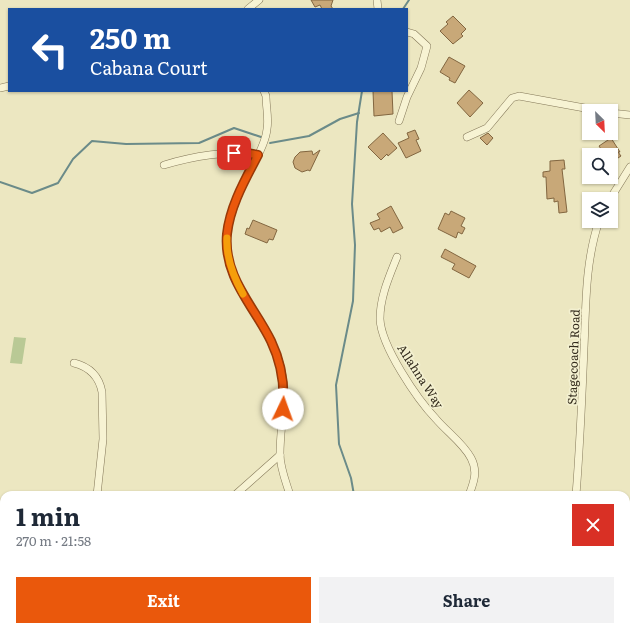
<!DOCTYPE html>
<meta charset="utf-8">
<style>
body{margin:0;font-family:Literata,serif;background:#f2f2f3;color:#1f2937;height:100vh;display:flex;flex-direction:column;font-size:15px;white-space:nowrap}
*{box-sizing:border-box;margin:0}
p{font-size:13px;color:#747a83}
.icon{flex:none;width:22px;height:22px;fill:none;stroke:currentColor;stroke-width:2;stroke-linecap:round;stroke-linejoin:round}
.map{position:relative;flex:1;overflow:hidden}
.details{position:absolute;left:0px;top:491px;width:630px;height:140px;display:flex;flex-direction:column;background:#fff;border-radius:12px 12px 0 0;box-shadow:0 1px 3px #0004}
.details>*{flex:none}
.banner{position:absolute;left:8px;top:8px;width:400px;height:84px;border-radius:0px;box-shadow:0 1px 3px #0004;background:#1a4fa0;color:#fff;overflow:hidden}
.needle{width:26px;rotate:156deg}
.controls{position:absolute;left:582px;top:104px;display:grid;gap:8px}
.controls a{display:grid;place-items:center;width:36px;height:36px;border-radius:0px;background:#fff;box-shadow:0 1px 3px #0004;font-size:20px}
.pin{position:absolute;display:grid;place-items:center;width:34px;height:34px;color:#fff;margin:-17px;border-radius:8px;box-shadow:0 2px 6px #0006}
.me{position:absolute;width:44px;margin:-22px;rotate:3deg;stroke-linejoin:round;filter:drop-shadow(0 0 3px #0008)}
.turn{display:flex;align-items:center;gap:14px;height:84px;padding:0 16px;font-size:18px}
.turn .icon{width:52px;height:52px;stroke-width:2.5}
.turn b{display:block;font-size:28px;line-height:34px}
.round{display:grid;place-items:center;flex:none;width:42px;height:42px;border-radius:0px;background:#f2f2f3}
.head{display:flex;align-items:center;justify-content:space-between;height:68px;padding:0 16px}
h1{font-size:24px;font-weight:700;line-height:30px}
.primary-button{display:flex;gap:8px;margin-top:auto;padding:8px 16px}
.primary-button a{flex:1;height:46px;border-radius:0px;background:#ea580c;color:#fff;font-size:16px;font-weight:700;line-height:46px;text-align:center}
.primary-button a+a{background:#f2f2f3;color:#1f2937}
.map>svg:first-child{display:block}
.green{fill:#b9c995}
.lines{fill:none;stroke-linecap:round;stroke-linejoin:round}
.stream{stroke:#6b8b89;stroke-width:2}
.building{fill:#c8a878;stroke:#826640}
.minor-casing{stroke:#847859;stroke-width:8}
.minor{stroke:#f7f3d3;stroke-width:7}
.route-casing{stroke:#983908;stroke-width:10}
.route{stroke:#ea580c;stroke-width:7}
.slow{stroke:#f59e0b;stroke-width:7}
.labels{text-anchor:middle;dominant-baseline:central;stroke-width:3.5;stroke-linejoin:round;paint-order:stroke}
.street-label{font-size:12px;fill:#342c1d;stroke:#f3f0d0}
</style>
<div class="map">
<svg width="630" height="631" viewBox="0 0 630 631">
<rect width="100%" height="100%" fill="#ece7c1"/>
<polygon class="green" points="14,337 26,338 22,364 10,363"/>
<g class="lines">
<g class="stream">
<polyline points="403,9 409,0"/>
<polyline points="270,143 309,136 340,119 359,113"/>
<polyline points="0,182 32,193 58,183 73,159 92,141 126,144 199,143 234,128 261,137"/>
<polyline points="354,495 351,478 339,444 336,385 353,301 355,245 352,204 357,122 362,91"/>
<polyline points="332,627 332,631"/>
<polyline points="355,627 357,631"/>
</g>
</g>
<g class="building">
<polygon points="311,0 333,0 331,6 333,9 322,9 320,5 315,7"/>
<polygon points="453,16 466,29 461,34 463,36 453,44 440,31 448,24 446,22"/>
<polygon points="449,57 465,66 455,83 449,80 450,78 440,72"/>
<polygon points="469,90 483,103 470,117 457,103"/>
<polygon points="373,91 392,91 393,114 374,116"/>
<polygon points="415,130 419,139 416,140 421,151 406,158 398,143 409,138 407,133"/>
<polygon points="383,133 397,148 388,156 387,154 381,160 368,147"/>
<polygon points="488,133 493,138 487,145 480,138"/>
<polygon points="611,138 620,152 618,152 621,156 615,160 611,155 605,155 599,146"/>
<polygon points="320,150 310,171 308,170 302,172 295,168 293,162 295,157 300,152 312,151 313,155"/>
<polygon points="564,160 565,169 562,169 567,212 559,213 558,201 554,202 554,198 547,199 546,177 543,177 543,172 550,171 550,161"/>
<polygon points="391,206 403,228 393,233 390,227 381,232 379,228 374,230 370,223 380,219 377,214"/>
<polygon points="451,211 465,218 461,226 465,228 462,234 458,232 456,238 438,229 445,213 449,215"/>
<polygon points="253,220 277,230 273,240 269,239 267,243 245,234 247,228 249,229"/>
<polygon points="445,249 476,266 469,278 452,269 455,264 441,257"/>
</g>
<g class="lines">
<defs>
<g id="minor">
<polyline points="377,0 378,9"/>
<polyline points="248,9 259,0"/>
<polyline points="0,88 9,86"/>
<path d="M264,91L266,96C266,107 269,119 267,129C266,142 255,162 248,174C239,192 230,213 227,234C222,284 265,316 279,361C289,392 280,422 280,454C280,468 286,482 290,495"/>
<polyline points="611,113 630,115"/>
<polyline points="399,121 407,97 421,68 427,46 414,34 407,32"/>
<polyline points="467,137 487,128 512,98 519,96 601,111"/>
<path d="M164,165C190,157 232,149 258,155"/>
<polyline points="610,199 630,167"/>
<path d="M397,257C389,277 380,297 380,319C381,346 417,399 436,419C447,432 463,443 471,458C478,471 474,482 469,495"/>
<path d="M74,363C90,367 99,376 102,392L103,439L97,495"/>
<polyline points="235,495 280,455"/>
<path d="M576,495C580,446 582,397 584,348C586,306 585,262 599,221"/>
<polyline points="81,627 81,631"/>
<polyline points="574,627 575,631"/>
<polyline points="97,631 103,627"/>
<polyline points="310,631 311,627"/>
<polyline points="409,631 411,627"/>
</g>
</defs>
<use href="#minor" class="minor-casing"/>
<use href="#minor" class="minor"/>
</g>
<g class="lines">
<defs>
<path id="route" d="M234,153H247L258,155C245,180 230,206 227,234C223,277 254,306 271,341C282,364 285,385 283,409"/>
</defs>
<use href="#route" class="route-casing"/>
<use href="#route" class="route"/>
<path class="slow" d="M227,238C226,258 233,276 243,294"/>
</g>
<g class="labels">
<g class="street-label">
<text transform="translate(573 357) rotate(-88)">Stagecoach Road</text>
<text transform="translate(421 376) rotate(57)">Allahna Way</text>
</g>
</g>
</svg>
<div class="controls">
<a><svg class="needle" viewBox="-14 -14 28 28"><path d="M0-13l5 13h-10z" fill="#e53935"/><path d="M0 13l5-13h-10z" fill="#747a83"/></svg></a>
<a><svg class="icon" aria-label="search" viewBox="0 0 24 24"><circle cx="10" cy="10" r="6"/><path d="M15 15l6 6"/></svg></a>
<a><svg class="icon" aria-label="layers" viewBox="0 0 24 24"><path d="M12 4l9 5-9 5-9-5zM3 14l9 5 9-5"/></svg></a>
</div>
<div class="pin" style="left:234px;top:153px;background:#d93025"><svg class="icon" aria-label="arrive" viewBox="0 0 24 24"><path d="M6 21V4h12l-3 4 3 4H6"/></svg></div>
<svg class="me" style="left:283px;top:409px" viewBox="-20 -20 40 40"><circle r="19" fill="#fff"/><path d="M0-13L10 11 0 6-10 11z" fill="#ea580c"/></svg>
<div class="banner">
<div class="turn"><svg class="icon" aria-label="left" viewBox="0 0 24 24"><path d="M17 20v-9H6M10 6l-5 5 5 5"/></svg><div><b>250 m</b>Cabana Court</div></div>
</div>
<section class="details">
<div class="head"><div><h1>1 min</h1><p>270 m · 21:58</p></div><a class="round" style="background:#d93025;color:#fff"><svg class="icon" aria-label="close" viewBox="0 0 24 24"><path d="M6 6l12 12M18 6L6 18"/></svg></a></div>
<div class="primary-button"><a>Exit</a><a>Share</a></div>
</section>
</div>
